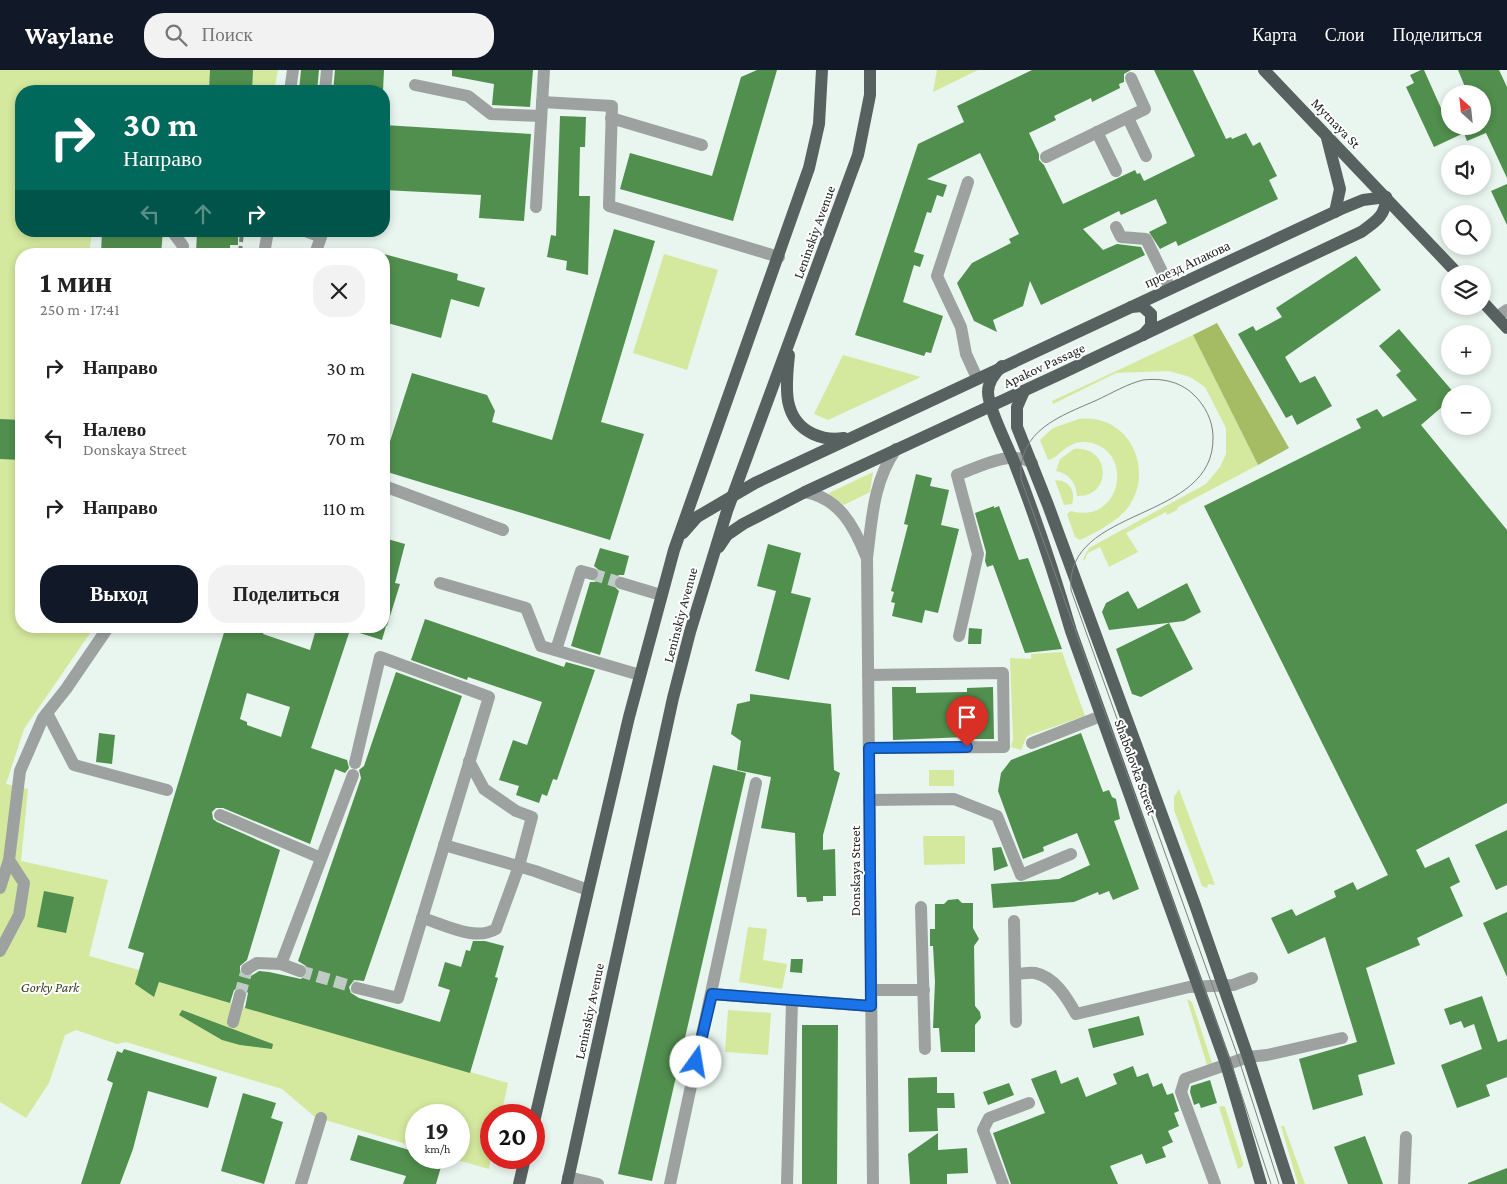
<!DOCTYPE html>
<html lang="ru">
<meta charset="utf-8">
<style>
body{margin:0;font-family:"Crimson Pro",serif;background:#f2f2f2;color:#222;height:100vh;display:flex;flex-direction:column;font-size:19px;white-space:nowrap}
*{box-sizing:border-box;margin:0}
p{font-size:16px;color:#767676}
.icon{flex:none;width:28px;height:28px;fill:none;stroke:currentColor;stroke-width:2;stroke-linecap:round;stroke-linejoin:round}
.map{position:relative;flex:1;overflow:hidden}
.drawer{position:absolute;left:15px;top:178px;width:375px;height:385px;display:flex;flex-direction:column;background:#fff;border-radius:20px;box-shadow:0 2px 8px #0003}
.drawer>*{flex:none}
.hud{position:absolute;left:15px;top:15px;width:375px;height:152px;border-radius:20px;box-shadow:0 2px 8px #0003;background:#00695c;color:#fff;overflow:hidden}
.needle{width:32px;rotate:333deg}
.tools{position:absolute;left:1441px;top:15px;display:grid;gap:10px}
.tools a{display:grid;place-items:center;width:50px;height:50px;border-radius:50%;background:#fff;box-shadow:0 2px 8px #0003;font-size:25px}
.speed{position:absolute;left:405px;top:1034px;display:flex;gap:10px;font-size:25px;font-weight:700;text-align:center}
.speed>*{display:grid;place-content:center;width:65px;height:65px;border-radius:50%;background:#fff;box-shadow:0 2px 8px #0003;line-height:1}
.speed small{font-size:12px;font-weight:400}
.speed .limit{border:8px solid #d22;background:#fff;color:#111}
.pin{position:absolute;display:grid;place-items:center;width:42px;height:42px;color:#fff;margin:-51px -21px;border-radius:50% 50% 50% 0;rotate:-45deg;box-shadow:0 0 5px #0007}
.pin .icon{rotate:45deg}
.me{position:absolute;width:55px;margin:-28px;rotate:13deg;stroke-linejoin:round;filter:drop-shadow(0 0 4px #0008)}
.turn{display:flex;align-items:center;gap:18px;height:105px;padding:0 25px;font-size:22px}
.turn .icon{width:65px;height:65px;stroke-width:2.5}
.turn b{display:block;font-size:35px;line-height:42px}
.lanes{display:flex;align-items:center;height:48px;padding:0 25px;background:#0003;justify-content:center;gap:25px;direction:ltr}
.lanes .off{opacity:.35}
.round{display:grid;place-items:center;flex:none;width:52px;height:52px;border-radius:20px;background:#f2f2f2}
.summary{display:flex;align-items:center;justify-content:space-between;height:85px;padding:0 25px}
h1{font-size:30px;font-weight:700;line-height:38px}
.cta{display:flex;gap:10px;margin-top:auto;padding:10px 25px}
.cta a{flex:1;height:58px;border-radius:20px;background:#111827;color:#fff;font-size:20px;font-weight:700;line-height:58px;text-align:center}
.cta a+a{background:#f2f2f2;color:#222}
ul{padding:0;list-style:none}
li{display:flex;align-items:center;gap:15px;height:70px;padding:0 25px}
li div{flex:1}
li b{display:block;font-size:19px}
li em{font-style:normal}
header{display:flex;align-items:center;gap:30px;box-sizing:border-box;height:70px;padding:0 25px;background:#111827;color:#fff}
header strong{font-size:24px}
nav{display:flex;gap:28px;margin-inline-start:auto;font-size:18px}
.search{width:350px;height:45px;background:#f2f2f2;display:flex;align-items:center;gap:12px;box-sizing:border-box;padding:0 18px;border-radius:20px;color:#767676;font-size:19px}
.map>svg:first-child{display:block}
.green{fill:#d5e99e}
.forest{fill:#a5bb64}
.building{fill:#518f4e;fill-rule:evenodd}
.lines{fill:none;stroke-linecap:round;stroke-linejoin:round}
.minor-tunnel{stroke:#c1cbc6;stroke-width:12;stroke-dasharray:12 6;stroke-linecap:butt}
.minor{stroke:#9da2a1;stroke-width:12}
.major{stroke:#576160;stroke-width:12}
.tram{stroke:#7a817d;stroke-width:1}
.rail{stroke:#7a817d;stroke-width:4;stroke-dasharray:8 4;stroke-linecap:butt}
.route-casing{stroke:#114b97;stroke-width:12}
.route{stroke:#1a73e8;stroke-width:9}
.labels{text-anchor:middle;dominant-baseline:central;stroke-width:4;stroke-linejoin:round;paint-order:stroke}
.street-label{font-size:14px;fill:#212523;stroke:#fff}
.park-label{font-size:14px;font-style:italic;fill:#363e1a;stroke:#fff}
</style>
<header>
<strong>Waylane</strong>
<div class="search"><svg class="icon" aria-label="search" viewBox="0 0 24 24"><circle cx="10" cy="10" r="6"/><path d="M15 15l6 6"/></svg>Поиск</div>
<nav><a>Карта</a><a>Слои</a><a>Поделиться</a></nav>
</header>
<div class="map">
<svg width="1507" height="1114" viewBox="0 0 1507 1114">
<rect width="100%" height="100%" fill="#e9f5ef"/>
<g class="green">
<polygon points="0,0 278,0 274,21 21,21 21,161 92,161 89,184 21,184 21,556 95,556 24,659 6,714 28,719 21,791 108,810 89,886 139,900 138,906 508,1013 501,1045 491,1045 491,1087 489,1099 450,1088 459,1088 459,1045 416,1045 416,1077 315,1047 282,1019 126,972 117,974 76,960 65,965 49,1013 26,1048 0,1032"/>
<polygon points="937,0 978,0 933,22"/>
<polygon points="664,184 718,200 687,300 633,283"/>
<polygon points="1193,265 1258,395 1178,437 1177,440 1167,445 1166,442 1126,463 1138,482 1109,497 1100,477 1088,483 1084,491 1083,489 1089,478 1206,414 1220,397 1226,384 1226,358 1205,317 1190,307 1169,301 1116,303 1053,334 1052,331"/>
<polygon points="843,285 921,307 828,350 814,344"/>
<path d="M1079,349C1128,343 1155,398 1129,436C1121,449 1094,464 1080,470L1075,467L1067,444L1071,441C1123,456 1136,376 1085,372C1066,371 1058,389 1048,390L1040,370L1053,358Z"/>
<path d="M1074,379C1112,376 1112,428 1077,426C1076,412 1069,404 1056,401L1060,389Z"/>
<polygon points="873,402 870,422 844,435 830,425 829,423"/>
<path d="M1055,410C1069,410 1076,421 1072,434L1064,435Z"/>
<polygon points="1062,582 1085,646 1027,666 1021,680 1011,677 1013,669 1010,588 1031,589 1031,584"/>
<rect x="929" y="700" width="25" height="16"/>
<polygon points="1179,719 1215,815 1208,814 1207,818 1202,816 1174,740 1174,727"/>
<polygon points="923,766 965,766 965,794 924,795"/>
<polygon points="748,857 767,859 763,890 787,894 782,919 739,912"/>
<polygon points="1187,929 1192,932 1212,993 1207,995"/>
<polygon points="728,940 771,943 768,985 725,982"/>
<polygon points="1223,1036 1225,1037 1243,1093 1243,1096 1238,1099 1219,1037"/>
<polygon points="1281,1056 1284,1056 1305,1114 1298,1114"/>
</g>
<polygon class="forest" points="1217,253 1289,378 1258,395 1193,265"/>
<g class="building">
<polygon points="210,0 253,0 252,21 209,21"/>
<polygon points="301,0 319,0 317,21 299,21"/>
<polygon points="335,0 384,0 383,21 333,21"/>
<polygon points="452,0 533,0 530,37 492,35 494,14 452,6"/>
<polygon points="757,0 777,0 733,151 620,119 630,83 712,106 741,7"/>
<polygon points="1032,0 1131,0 1124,4 1124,12 1119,14 1120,18 1092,32 1091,28 1054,46 1056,50 1029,63 1039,84 1039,90 1044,95 1063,134 1135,100 1137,104 1140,103 1144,111 1195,86 1154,0 1193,0 1226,69 1231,67 1232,69 1246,63 1253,76 1260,72 1277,106 1269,110 1278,129 1178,176 1176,171 1160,179 1149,162 1167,153 1156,129 1121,145 1119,141 1083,159 1103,180 1117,174 1141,177 1145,185 1041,235 1030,211 1023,236 993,250 997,262 974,251 957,213 972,193 1011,173 1009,169 1019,164 980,83 927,109 947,115 943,127 937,125 931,143 927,142 914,182 924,185 920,197 914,195 903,232 943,246 931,283 926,282 924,286 855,265 918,74 964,52 957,36"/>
<polygon points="1421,0 1424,0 1449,56 1482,56 1482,24 1468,24 1458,0 1499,0 1507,17 1507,108 1486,63 1467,71 1464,63 1434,77 1406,17 1414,13 1410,5"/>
<polygon points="560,46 586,47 585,77 580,77 579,126 590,126 588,205 566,200 567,191 547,187 551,165 556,166"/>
<polygon points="384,55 531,64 524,151 479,148 481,125 384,120"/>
<polygon points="1507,114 1507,155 1491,121"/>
<polygon points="614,159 655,171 601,352 644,364 610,470 384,401 384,390 412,303 487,325 495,341 492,352 552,370"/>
<polygon points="102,161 163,161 161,184 101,184"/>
<polygon points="197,161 238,161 238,175 230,175 230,184 196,184"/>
<polygon points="384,184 458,204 457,210 485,218 479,237 451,229 441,268 384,252"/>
<polygon points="1356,186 1381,220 1285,287 1300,313 1315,306 1332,336 1297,355 1292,345 1286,348 1238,264 1253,256 1256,261 1282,247 1276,238"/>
<polygon points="1399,259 1455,324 1450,324 1450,330 1421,355 1507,460 1507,733 1416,780 1425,798 1449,787 1460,812 1450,817 1463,846 1417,868 1420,875 1366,898 1395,994 1358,1005 1363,1025 1313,1040 1299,989 1357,972 1325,867 1288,884 1271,848 1292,839 1296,846 1336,827 1334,821 1353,812 1357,820 1388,805 1204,436 1361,358 1356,349 1377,339 1383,347 1417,330 1396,305 1401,301 1379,276"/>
<polygon points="0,349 21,350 21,390 0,389"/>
<polygon points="916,404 932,408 930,416 949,420 941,455 959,459 938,543 925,540 922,553 892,546 895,533 891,532 894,522 891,521 908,455 904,454"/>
<polygon points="994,436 994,438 999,436 1019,490 1028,488 1062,579 1025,583 993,495 987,497 985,491 986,482 975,443"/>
<polygon points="384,468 405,474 395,513 400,514 387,556 384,555"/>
<polygon points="768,474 801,483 791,523 811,528 789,610 755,601 776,521 757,516"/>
<polygon points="600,478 629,486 624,505 619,505 613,510 613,515 619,521 600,585 571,576 590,512 595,512 600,507 600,501 594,496"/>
<polygon points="1187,513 1201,542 1184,551 1109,560 1102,542 1106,533 1128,521 1138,539"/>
<polygon points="425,549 564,597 566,592 595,600 557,710 553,709 547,726 542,724 539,733 516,725 519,716 499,710 513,670 527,675 542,632 468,607 467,610 411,590"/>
<polygon points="1169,553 1193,599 1141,627 1132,624 1116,579"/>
<path d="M226,556H266L263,564L310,580L317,556H386L382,570L350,560L311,678L347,690L349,698L345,703L335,699L310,774L223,738H216L212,742L213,749L217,752L280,780L247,890L240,896V903L244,906H251L259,901L269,902L301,909L307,904L306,896L298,891L361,708L359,700L364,696L396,602L462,626L364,911L354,910L349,917L351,923L359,928L440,952L450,920L438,916L445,892L461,897L466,880L470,881L473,871H485L504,876L495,907L498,908L470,1003L245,938L248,923L242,917L234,920L230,933L159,912L154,927L135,914L144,883L128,878ZM247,623L290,637L281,667L247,655V652L240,649Z"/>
<polygon points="969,558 982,559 981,574 968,574"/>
<polygon points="892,617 916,617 916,623 967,622 967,618 993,617 994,669 967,669 967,667 893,670"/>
<polygon points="750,624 831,634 834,700 840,703 823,765 823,780 835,779 836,826 823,826 823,831 807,832 806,827 797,827 795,763 761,758 771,707 737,700 741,671 731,664 737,634 750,631"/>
<polygon points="99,663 115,665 112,694 96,692"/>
<polygon points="1081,663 1103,722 1109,720 1112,727 1116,729 1120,749 1114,751 1139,819 1113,830 1109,821 1099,825 1098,822 1074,832 993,838 991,814 1059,809 1090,795 1077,763 1043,777 1044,781 1023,789 998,721 1001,703 1011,690"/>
<polygon points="713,695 746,703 652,1111 618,1104"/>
<polygon points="1507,760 1507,815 1496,820 1475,775"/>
<polygon points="1001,777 1008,796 994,801 992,778"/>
<polygon points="44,821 74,827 66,863 37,857"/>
<polygon points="958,829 962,833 973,833 973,858 979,869 974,876 975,936 980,942 981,948 975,955 975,982 941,982 939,958 933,958 935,912 933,876 930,876 930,859 935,859 935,834 944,834 948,830"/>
<polygon points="1507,842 1507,907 1483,853"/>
<polygon points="791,889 803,889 802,903 790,902"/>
<polygon points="1482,926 1498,972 1507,969 1507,1007 1486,1015 1490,1026 1457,1038 1441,995 1482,979 1474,954 1464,958 1461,951 1450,955 1444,939"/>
<polygon points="182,940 273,974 272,979 240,975 222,970 179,945"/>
<polygon points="1139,946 1144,965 1093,978 1088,959"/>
<polygon points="802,955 838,955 837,1114 802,1114"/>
<polygon points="124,979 217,1007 208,1038 148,1021 133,1079 120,1114 81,1114 113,1013 107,1010 117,981 122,983"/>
<polygon points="1133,996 1137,1007 1148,1003 1153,1017 1162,1013 1167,1025 1173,1023 1179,1041 1174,1043 1179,1056 1168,1061 1173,1072 1162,1077 1166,1087 1146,1094 1142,1084 1110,1096 1118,1114 1011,1114 993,1063 1045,1043 1031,1009 1056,1000 1061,1014 1078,1007 1086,1027 1117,1014 1113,1004"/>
<polygon points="937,1007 937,1023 954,1023 955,1038 937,1038 938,1061 909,1062 908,1008"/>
<polygon points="1210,1010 1217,1033 1201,1038 1199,1033 1194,1035 1190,1022 1191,1016"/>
<polygon points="1009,1013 1014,1025 988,1035 983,1022"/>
<polygon points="243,1023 276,1033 271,1048 283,1052 264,1114 221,1101"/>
<polygon points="938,1063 938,1080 967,1078 968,1103 947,1104 947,1114 910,1114 908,1084"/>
<polygon points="358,1065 416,1082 416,1088 433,1088 443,1090 436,1114 403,1114 406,1106 350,1090"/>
<polygon points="1365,1066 1383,1114 1348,1114 1334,1077"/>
<polygon points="1507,1098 1507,1114 1468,1114 1468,1113"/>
</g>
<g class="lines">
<g class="minor-tunnel">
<polyline points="592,504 621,513"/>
<polyline points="300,901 357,918"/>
<polyline points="240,925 247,899"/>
</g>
<g class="minor">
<polyline points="415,15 468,26 491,44 541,46"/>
<polyline points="290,21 293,0"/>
<polyline points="325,21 327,0"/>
<polyline points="542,32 612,36 609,136 779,187"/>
<polyline points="611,48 702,75"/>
<polyline points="1128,48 1146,86"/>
<polyline points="1097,62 1116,101"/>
<polyline points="1046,87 1145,39 1131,8"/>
<polyline points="968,112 937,206 961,257 966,284 977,308"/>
<polyline points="536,137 544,0"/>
<polyline points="1116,157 1121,167 1146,169 1170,218"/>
<polyline points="172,161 183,176 182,184"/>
<polyline points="305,161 321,167 315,184"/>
<polyline points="264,184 268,161"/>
<polyline points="1497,247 1507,240"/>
<polyline points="384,416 503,460"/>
<path d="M805,422C839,428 854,456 866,486"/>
<polyline points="440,513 526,538 541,576 640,605"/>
<polyline points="621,513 661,525"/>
<path d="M959,566L978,484L957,405C979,397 1011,379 1032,393"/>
<polyline points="556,580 581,501 592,504"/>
<polyline points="868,605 1003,603 1004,677 869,678"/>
<polyline points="47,643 74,695 167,720"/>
<polyline points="1032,673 1101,646"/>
<polyline points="355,693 380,587 489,627 398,928 357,918"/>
<polyline points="869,730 954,729 997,746 1021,805 1071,784"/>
<polyline points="220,745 321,788"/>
<polyline points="444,775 535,801 588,820"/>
<polyline points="0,818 9,790"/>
<polyline points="921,837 925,979"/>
<path d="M422,848C444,854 475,872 496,859L519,796L532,747L516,741L484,719L469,691"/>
<polyline points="1014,851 1016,952"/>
<polyline points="0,881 19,845 24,813 9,790 20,701 43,648 66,619 109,556"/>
<polyline points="247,899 257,893 281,894"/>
<polyline points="300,901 281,894 353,705"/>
<path d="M1015,904C1021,904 1029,902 1035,903C1055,907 1067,928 1076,944L1189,917L1233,915L1252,908"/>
<polyline points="871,920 924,920"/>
<polyline points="712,924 871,936"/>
<polyline points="233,952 240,925"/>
<polyline points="568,1107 598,1114"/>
<polyline points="301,1114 321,1048"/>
<polyline points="670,1114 756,713"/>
<polyline points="787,1114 792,931"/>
<path d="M873,1114L867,488C872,449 873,412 896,379"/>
<polyline points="1003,1114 983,1060 989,1048 1029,1033"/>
<polyline points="1215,1114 1181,1022 1185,1009 1248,987 1267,985 1342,968"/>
<polyline points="1404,1114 1406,1067"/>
</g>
<g class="major">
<polyline points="1264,0 1458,204"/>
<polyline points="1327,68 1340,119 1335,142"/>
<polyline points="1482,231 1507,258"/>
<polyline points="1131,237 1142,236 1151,244 1151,256 1143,265"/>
<path d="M789,285C786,315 781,349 813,364C824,369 833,370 844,368"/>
<path d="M1002,296C995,303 988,312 988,322C988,339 1010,380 1016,397C1037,451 1055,506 1071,561L1226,994L1261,1114"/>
<polyline points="1024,321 1017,337 1017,357 1048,435 1195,835 1248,987 1289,1114"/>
<polyline points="683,463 697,447 755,413 1341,139 1363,130 1386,127"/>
<path d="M719,477L727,465L743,454L805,422L1060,304L1361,162C1375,152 1386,146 1386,127"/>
<polyline points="534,1052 629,647 674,480 809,98 819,54 822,0"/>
<polyline points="519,1114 525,1088"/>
<polyline points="567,1114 673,628 690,562 727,441 858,85 870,25 870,0"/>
</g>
<path class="tram" d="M1271,1114L1231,993L1021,409C1017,360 1061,346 1097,330C1112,323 1127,314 1143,310C1161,308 1179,311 1193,324C1205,335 1213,351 1213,367C1215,453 1064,435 1071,520L1239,990L1279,1114"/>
<polyline class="rail" points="240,184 242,161"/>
</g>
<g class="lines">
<defs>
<polyline id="route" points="696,992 712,924 871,936 869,678 967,677"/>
</defs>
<use href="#route" class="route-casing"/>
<use href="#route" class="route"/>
</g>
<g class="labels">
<g class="street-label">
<text transform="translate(1336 53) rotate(46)">Mytnaya St</text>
<text transform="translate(814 162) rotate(-70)">Leninskiy Avenue</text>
<text transform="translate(1187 194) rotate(-25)">проезд Апакова</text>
<text transform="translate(1044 295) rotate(-25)">Apakov Passage</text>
<text transform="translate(680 545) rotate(-75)">Leninskiy Avenue</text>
<text transform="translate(1136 697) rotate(70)">Shabolovka Street</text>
<text transform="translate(855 801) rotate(-90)">Donskaya Street</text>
<text transform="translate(589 941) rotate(-78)">Leninskiy Avenue</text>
</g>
<g class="park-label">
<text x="50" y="917">Gorky Park</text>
</g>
</g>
</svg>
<div class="tools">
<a><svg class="needle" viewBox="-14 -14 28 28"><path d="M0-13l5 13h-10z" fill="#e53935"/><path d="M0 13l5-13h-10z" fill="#767676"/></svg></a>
<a><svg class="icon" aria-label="sound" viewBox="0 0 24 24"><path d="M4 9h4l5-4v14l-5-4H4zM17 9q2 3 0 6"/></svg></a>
<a><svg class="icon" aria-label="search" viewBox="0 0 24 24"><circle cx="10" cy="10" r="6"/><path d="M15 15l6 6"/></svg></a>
<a><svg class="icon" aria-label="layers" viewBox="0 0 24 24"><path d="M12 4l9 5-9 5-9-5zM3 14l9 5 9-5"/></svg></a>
<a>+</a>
<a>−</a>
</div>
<div class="speed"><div>19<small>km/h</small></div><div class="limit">20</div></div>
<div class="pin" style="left:967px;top:677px;background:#d93025"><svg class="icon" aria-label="arrive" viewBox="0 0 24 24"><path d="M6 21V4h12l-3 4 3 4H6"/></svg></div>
<svg class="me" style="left:696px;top:992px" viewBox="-20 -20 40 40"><circle r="19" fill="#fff"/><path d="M0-13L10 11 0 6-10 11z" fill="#1a73e8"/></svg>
<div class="hud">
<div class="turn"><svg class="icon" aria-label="right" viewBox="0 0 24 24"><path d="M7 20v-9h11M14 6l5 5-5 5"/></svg><div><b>30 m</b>Направо</div></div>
<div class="lanes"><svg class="icon off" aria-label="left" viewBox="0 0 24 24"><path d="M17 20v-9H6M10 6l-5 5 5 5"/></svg><svg class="icon off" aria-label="ahead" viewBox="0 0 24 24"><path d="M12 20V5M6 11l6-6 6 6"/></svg><svg class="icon" aria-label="right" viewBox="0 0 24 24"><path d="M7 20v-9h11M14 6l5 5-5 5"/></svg></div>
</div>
<section class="drawer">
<div class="summary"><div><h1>1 мин</h1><p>250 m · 17:41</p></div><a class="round"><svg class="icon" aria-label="close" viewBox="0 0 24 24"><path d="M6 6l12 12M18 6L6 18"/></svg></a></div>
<ul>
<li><svg class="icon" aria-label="right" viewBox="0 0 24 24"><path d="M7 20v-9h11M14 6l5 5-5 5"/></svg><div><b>Направо</b></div><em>30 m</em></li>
<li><svg class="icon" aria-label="left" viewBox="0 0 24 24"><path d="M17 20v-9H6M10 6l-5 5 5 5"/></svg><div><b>Налево</b><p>Donskaya Street</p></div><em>70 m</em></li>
<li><svg class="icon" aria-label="right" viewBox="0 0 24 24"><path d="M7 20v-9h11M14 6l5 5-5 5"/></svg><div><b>Направо</b></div><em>110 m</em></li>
</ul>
<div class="cta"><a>Выход</a><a>Поделиться</a></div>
</section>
</div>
